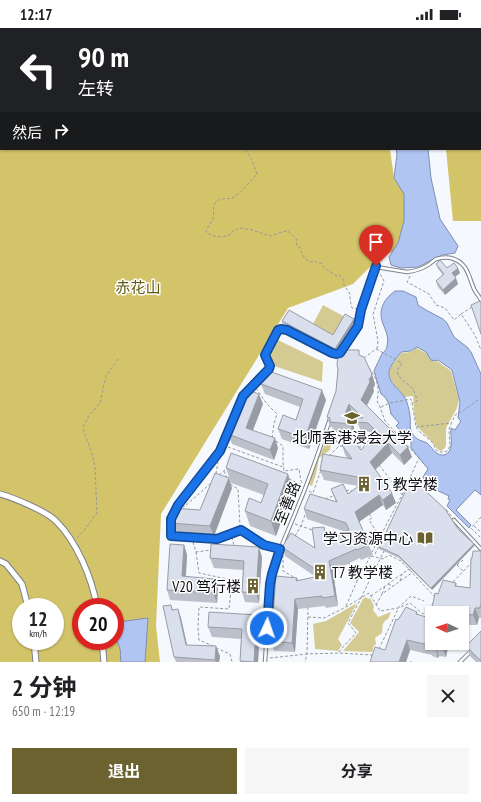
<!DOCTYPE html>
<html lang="zh">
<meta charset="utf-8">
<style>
body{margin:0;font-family:"PT Sans Narrow","Noto Sans SC",sans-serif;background:#f6f6f6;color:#202124;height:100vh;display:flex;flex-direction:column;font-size:15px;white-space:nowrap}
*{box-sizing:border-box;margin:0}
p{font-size:13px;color:#757577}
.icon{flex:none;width:22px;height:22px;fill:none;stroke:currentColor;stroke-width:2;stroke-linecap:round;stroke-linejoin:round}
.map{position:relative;height:634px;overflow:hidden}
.side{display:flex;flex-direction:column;background:#fff;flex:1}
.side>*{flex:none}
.hud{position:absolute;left:0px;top:0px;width:481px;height:122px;box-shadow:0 1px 3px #0004;background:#202124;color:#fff;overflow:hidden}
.needle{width:26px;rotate:274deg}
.tools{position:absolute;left:425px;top:578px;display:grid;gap:8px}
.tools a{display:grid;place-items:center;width:44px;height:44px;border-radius:0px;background:#fff;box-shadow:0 1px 3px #0004;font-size:20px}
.speed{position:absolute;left:12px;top:570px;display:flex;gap:8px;font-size:20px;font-weight:700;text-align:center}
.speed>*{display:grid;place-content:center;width:52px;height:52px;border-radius:50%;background:#fff;box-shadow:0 1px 3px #0004;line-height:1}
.speed small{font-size:10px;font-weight:400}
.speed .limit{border:6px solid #d22;background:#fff;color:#111}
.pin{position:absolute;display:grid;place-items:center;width:34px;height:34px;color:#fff;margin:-41px -17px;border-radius:50% 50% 50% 0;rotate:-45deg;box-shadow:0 0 4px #0007}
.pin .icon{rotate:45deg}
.me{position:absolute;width:44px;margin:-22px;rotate:3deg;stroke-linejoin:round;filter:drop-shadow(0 0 3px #0008)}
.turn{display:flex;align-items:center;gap:14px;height:84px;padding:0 12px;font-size:18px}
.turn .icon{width:52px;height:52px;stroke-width:2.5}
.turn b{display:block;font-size:28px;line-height:34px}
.then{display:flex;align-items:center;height:38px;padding:0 12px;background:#0003;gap:8px;font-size:15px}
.round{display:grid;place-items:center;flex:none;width:42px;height:42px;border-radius:0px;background:#f6f6f6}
.head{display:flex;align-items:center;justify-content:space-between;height:68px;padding:0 12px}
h1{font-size:24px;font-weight:700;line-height:30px}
.button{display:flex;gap:8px;margin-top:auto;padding:8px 12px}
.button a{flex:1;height:46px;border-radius:0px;background:#6b622f;color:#fff;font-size:16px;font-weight:700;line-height:46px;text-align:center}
.button a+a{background:#f6f6f6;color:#202124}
.status{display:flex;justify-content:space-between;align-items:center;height:28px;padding:0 20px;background:#fff;direction:ltr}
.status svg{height:11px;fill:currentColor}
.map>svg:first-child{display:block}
.green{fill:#d4cb93}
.forest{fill:#d4c469;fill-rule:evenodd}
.water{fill:#b1c5f3;stroke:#7f8eb0;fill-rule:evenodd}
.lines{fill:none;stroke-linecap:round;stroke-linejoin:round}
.lane-casing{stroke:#7c818e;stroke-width:4.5}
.street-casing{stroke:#7c818e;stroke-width:7}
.path{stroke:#95989d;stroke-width:1;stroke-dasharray:3 2;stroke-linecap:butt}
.lane{stroke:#fff;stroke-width:2.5}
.street{stroke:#fff;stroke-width:5}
.path-bridge{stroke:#95989d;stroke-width:1;stroke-dasharray:3 2;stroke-linecap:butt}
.wall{fill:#bbc0cb}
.shaded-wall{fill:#989ca5}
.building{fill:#d9dfec;stroke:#989ca5}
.route-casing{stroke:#114b97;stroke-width:10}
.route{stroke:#1a73e8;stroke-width:7}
.labels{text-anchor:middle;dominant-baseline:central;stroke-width:3;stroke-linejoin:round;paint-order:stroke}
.park-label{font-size:15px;fill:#635914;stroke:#fff}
.poi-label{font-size:15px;fill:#0b0d12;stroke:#fff;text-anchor:start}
.street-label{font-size:15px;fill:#0b0d12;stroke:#fff}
</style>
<div class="status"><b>12:17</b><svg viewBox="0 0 49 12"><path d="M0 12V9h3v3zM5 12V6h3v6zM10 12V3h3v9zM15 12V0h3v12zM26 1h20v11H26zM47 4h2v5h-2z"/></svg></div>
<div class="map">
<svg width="481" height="634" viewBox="0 0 481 634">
<rect width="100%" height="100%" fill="#f5f8fd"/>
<g class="green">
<polygon points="323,277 345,289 333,307 313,296"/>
<polygon points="276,311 323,334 322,354 271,337 268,330 267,327"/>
<path d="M416,320L426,325L431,332L434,334L437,333L451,343L459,372L457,380L446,400V417L445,420L441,423L437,421C432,412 424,407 418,399C414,394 414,376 413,368L405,369C400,362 386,351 390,341C392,336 398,330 401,325L411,324Z"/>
<polygon points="326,414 331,415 330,422 319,430 316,446 312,458 308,456 317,432"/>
<path d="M366,569L368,571L370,570L374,578L373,582L378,589L391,584L388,591C381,594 383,599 382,605L375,610L376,616L373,619V622L372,624L343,623L359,604L350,595L363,571Z"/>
<polygon points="357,575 338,611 342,617 338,623 315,621 313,596 326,593"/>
</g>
<g class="forest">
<path d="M0,0H360V1H1V121H390L394,150L404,166V193L398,215L393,224L382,227L353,256L288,280L161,486L156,598L160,634H0ZM21,579H55V613H21ZM81,579H115V613H81Z"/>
<polygon points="416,0 481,0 481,193 453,193 446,121 480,121 480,1 416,1"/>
</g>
<g class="water">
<polygon points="396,121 428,121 431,150 440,191 458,218 455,225 442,227 418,239 401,240 391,237 389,229 398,215 404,193 404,166 394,150 397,126"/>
<path d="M395,263H403L416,269L418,277L426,282L443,291L447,295L454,309L467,319L471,324L481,346V467L475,462L456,482L471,497L469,500L447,478L450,472L448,471L449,468L426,457L423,449L428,441L411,420V413L396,398L399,395L391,386L389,376L385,369L381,366L374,343C376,338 379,332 382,326C384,324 387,321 387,318C389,310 386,303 383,296C378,282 383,272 395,263ZM417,319L426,324L431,332L434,333L438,332L452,342L460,374L458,390L461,393L455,402L451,400C450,407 455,424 444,427C442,427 440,427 438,426C434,424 431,418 427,415C421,412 417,413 412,405C409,400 411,394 410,388C409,382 408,375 405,370C400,361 389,356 389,345C389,338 397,330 401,324L411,323Z"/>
<path d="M148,590L145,634H121C120,630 121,625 120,621C117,611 110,603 118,594Z"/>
</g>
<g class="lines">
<defs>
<g id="lane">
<path d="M246,364L269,341L270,338L265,327L278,302L281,301L287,302L332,325L336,326L340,325L358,298L361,282L376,239L407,244C415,243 422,241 428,237C431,235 433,233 436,231C440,230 446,229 451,230C468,235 468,247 474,261C476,265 479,268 481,272"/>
<polyline points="175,483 178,477 220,423 240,374"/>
<polyline points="454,492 481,521"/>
<polyline points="171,493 171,508 217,511 241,502 264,517 281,521"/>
<path d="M265,634L270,556C275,529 288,504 298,478C310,450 320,420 330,391"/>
<polyline points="460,634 471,623"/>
</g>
<g id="street">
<path d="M0,466C14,470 46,483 56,493C77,514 92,550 97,579"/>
<polyline points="0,533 6,536 22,556 28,579"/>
<polyline points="34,613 36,634"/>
<polyline points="102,613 104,634"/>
</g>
</defs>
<use href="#lane" class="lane-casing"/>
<use href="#street" class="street-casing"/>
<g class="path">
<polyline points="174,0 175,1"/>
<polyline points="220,121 222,121"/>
<path d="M245,121L251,130L257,146C250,153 241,166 232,170C228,171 221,170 217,173C211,178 215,185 213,191C211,196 207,199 206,204C213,210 224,210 231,206L232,204L239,200L252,202L270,208L282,204L288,203L297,212C295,216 298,219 301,220C301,227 304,230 310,234L315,233L318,235H321C323,238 324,239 326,241C329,244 333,245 336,248L339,247L343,251L344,257L350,266V272L352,280L357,281"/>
<polyline points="410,248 407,254 429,266 436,277 445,280 454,292 461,286 475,307 481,322"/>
<polyline points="461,286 472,279"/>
<polyline points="377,321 378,313 373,286 384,253 379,244"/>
<path d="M364,330L376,321L402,335L397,343C399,351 404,353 410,358C414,361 416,368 417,373L412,375"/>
<path d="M369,340C377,351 380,359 377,373L380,379L385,393L419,430L402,467L372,524"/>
<polyline points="256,360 267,376 277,386 274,396 272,410"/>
<polyline points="381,379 390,375 411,371 412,375 416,399 421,405 431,413 434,417 435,421 439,424 444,424 447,423 450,418 449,401 455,387 464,382 481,370"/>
<polyline points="416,399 451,395"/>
<polyline points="329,406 333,407 339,418"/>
<polyline points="276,413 283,418 283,434 284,443 299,441 301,453 302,455"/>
<polyline points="228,419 283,439"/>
<polyline points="358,419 364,419"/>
<polyline points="329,428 339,418 342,418"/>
<polyline points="379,437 404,469"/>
<polyline points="224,443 227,450"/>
<polyline points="216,446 218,433"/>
<polyline points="219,447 227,440"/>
<polyline points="289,451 302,457"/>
<polyline points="230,456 238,461 240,498"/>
<polyline points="309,463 313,465 321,442"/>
<polyline points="346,463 349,462 352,463"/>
<polyline points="325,471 333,468"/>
<polyline points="182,478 184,479 211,455"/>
<polyline points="442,479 446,481 452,489"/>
<polyline points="369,486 372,490 369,492 380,509"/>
<polyline points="481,489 471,500 481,510"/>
<polyline points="295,496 301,498 306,484"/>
<polyline points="474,498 481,504"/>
<polyline points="327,506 335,509"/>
<polyline points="295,508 301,498 312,502"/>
<polyline points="232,509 234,518"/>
<polyline points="77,510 86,500 97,485 95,439 91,422 85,407 83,399 88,389 100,375 106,348 118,331"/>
<polyline points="193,514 196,524 211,522"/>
<polyline points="196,524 199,545 232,552 229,581 199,579 198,600 199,612 213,618"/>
<polyline points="375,526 379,518"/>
<polyline points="283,527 283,543 299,552"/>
<polyline points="371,528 383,531 389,527 401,533 435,569"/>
<polyline points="457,537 463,532 464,533"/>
<polyline points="357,553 371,527"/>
<polyline points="400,553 402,546"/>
<polyline points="453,554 471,535"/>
<polyline points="388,556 393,558"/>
<polyline points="382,566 385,558"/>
<polyline points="346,578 357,553 349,535"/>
<polyline points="308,579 307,626 339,625 372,627"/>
<polyline points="401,579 410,575 423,586 434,574"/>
<polyline points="308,589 324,590 346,579 369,565 380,583 398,580"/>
<polyline points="462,612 467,618"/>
<polyline points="216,620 230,626 232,634"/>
<polyline points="379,621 399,579 411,568 424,573"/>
<polyline points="339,624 343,619 356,605 348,595 361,570"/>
<polyline points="270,630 307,626 305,634"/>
<polyline points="411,633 411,634"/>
</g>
<use href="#lane" class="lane"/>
<use href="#street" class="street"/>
<g class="path-bridge">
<polyline points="457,537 463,543"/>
<polyline points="371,568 409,541 412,544"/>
<polyline points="361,570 384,523"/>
<polyline points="376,577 382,566 413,544"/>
</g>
</g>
<g class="wall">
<polygon points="436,236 460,245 455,249 458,256 445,267 438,259 436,253 443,247 438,241"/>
<polygon points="282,293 333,307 355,293 336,322 282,295"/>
<polygon points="361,327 375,356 374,359 373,360 374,363 373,366 367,378 412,429 404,437 392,425 375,442 396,475 386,482 383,477 359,493 373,527 361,532 360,530 333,543 338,578 326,580 325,578 298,581 295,624 274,623 271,613 297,550 298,553 316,549 285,528 282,519 315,520 324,499 327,508 328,513 346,504 307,491 304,481 336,474 331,461 348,466 358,458 324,452 320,442 348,431 345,427 342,417 361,422 373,406 371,404 361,403 357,394 357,390 352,385 351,390 354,399 354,405 334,404 332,399 330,399 327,389 336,363 338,341 337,338"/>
<polygon points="261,356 326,372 309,421 282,411 278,401 296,392 300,379 265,366"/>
<polygon points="263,376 253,402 278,420 274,432 232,416 228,406"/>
<polygon points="226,440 293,461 276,508 250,498 245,483 261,475 264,467 231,455"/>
<polygon points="232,460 214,508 174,505 170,495 200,482"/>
<polygon points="458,501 474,516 474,518 432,562 399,530 379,521 379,519"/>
<polygon points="184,517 187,527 186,549 214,551 218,560 217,575 170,572 167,562"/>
<polygon points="481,523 481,590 479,590 477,597 468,597 462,596 462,585 432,585 432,615 449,615 446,629 439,628 438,630 432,628 432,627 410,622 406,634 370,634 385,622 398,592 417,584 418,587 430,590 438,566 456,555 457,558 470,560 472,530"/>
<polygon points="262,529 259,575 245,574 242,564 243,542 214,540 210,530"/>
<polygon points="171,577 173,582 178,581 181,590 187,617 220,628 219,634 176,634 174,629"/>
<polygon points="260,597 258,634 240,634 240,633 241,611 212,609 208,599"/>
<polygon points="481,603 481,634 476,634 470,628 466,618"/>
</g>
<g class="shaded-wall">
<polygon points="458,240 460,245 453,250 452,245"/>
<polygon points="456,250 458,256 445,267 443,262"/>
<polygon points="354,291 355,293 336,322 335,321"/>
<polygon points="372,346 375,356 374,359 373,360 374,363 364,382 361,372 369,351"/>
<polygon points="322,362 326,372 309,421 305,410"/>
<polygon points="259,366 263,376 250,410 246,400"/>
<polygon points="349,376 352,385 351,390 354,399 354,405 350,396 344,389"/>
<polygon points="275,410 278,420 274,432 270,422"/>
<polygon points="388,415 392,425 373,444 370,434"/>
<polygon points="408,419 412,429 404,437 400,427"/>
<polygon points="288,446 293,461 276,508 271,493"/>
<polygon points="229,450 232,460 214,508 210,498"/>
<polygon points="392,465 396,475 386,482 383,472"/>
<polygon points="379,467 383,477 359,494 355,484"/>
<polygon points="324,499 327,508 330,523 326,514"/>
<polygon points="474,516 474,518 432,562 431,560"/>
<polygon points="184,517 187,527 185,558 182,548"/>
<polygon points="259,519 262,529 259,575 256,565"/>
<polygon points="329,533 333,543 338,578 335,568"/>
<polygon points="214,551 218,560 217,575 213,565"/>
<polygon points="295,571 298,581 295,624 292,615"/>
<polygon points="475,580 479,590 477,597 473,587"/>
<polygon points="178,581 181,590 189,626 186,617"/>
<polygon points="257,587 260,597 258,634 254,634"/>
<polygon points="407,612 410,622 406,634 399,634"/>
<polygon points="443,615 449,615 446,629 442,619"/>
<polygon points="435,617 439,628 438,630 435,619"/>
<polygon points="216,618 220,628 219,634 216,634 215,632"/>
</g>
<g class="building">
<polygon points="440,232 447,240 454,235 458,240 452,245 456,250 443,262 436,253 444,246 436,236"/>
<polygon points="480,273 481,274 481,306 471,277"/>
<polygon points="289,282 333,307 345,286 354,291 335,321 282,293"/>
<polygon points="346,322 359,322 359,327 364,329 372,346 371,349 369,351 370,354 361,372 408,419 400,427 388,415 370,434 392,465 383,472 379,467 355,484 369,517 357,522 356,521 329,533 335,568 322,570 322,568 295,571 292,615 271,613 276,548 297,550 296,553 324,547 282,519 291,505 315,520 312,500 324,499 326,514 349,502 346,495 304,481 310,466 337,474 331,461 343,456 348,466 368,451 320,442 323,426 352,431 342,417 351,410 361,422 376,403 368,395 357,394 358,390 363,390 349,376 344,389 351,389 350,396 330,394 330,390 327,389 336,363 338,341 337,338 338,324 346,325"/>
<polygon points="266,342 322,362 305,410 278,401 283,387 296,392 303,371 261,356"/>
<polygon points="245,361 259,366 246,400 275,410 270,422 228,406"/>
<polygon points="231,425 288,446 271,493 245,483 249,470 261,475 268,456 226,440"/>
<polygon points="215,445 229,450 210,498 170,495 172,480 200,482"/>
<polygon points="416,454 445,481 458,501 474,516 431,560 399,528 379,519 405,464"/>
<polygon points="170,516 184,517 182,548 214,551 213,565 167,562"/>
<polygon points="211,516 259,519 256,565 242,564 244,533 210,530"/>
<polygon points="473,523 481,523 481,578 480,578 480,580 475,580 473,587 464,586 462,586 462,585 457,585 450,584 449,585 432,585 432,615 443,615 442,619 435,617 435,619 429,618 429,617 407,612 399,634 370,634 375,619 385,622 396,591 398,592 406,579 417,584 416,586 430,590 435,565 438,566 443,552 456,555 455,558 470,560 471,530 472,530"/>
<polygon points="171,577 172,582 178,581 186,617 216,618 215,632 174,629 163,578"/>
<polygon points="209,584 257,587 254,634 240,633 242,601 208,599"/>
<polygon points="481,603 481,633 466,618"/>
</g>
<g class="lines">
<defs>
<polyline id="route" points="267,600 270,556 272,546 280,521 264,517 241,502 217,511 171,508 171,491 178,477 220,423 243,368 269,341 270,338 265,327 278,302 281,301 287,302 332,325 336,326 340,325 358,298 361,282 376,238"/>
</defs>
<use href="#route" class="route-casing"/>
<use href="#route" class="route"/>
</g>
<defs>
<symbol id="university-bare" viewBox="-9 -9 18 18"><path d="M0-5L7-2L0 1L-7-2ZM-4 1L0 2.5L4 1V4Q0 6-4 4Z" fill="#6b622f" stroke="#fff" stroke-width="2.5" paint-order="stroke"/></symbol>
<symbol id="building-bare" viewBox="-9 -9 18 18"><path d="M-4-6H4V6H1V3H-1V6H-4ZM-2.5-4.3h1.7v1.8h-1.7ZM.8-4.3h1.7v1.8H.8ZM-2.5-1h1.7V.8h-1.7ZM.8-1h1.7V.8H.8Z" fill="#6b622f" stroke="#fff" stroke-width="2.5" paint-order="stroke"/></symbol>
<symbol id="library-bare" viewBox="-9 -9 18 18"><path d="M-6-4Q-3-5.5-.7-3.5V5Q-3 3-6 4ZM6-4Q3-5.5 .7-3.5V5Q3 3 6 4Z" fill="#6b622f" stroke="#fff" stroke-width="2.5" paint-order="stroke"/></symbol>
</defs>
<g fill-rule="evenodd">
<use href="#university-bare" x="341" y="379" width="22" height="22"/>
<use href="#building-bare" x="353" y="445" width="22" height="22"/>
<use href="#library-bare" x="414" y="499" width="22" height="22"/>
<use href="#building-bare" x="309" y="533" width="22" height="22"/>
<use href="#building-bare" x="242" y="547" width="22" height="22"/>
</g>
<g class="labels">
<g class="park-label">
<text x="138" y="259">赤花山</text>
</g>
<g class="poi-label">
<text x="352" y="409" text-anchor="middle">北师香港浸会大学</text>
<text x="376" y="456">T5 教学楼</text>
<text x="413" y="510" text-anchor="end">学习资源中心</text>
<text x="332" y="544">T7 教学楼</text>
<text x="241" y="558" text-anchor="end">V20 笃行楼</text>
</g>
<g class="street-label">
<text transform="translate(287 475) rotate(-68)">至善路</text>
</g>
</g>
</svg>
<div class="tools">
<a><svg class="needle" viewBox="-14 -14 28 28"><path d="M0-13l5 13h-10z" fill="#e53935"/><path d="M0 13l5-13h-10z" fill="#757577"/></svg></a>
</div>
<div class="speed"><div>12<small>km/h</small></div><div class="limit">20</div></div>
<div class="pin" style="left:376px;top:238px;background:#d93025"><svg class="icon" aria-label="arrive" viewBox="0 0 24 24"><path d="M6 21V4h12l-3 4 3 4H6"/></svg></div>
<svg class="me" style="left:267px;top:600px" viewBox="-20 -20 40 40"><circle r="17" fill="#1a73e8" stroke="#fff" stroke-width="3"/><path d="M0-11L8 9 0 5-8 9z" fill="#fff"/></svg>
<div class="hud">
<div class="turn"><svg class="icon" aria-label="left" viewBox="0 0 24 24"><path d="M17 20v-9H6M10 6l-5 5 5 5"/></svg><div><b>90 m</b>左转</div></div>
<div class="then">然后<svg class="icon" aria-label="right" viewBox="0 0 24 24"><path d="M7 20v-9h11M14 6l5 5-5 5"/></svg></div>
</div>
</div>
<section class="side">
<div class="head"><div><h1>2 分钟</h1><p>650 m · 12:19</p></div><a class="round"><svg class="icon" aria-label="close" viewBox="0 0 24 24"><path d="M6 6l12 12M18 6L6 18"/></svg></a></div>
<div class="button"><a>退出</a><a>分享</a></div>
</section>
